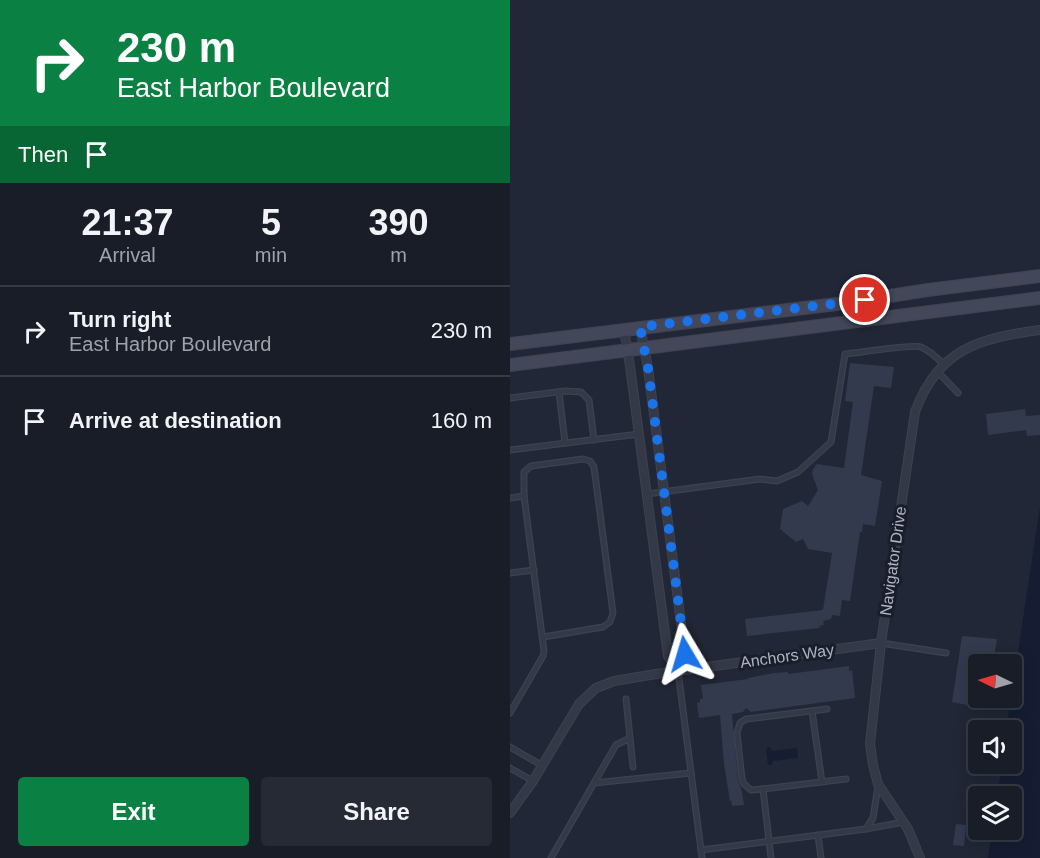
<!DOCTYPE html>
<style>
body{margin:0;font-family:Arial,sans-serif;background:#262a34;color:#f1f3f6;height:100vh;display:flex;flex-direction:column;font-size:22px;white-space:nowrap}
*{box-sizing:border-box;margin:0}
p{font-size:20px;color:#9fa2a8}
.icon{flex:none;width:33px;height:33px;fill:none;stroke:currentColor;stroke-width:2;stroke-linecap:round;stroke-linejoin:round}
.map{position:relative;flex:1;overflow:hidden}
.panel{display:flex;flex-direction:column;background:#191d28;width:510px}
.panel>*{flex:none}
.guide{background:#0b8043;color:#fff;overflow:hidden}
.needle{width:39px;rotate:275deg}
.fabs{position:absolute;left:458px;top:654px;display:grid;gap:12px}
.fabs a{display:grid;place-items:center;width:54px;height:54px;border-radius:6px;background:#191d28;box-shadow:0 3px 15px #0003,0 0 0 2px #373b45;font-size:30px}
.pin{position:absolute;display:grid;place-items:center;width:51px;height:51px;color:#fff;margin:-26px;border:3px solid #fff;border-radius:50%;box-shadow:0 2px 6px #0007}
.me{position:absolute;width:66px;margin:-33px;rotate:353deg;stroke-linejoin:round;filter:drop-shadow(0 0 4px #0008)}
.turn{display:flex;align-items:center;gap:21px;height:126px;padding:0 18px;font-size:27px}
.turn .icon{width:78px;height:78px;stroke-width:2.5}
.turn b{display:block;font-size:42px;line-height:51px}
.then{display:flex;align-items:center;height:57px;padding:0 18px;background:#0003;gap:12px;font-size:22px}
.eta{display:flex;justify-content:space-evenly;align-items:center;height:102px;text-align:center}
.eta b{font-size:36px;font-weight:800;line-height:42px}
.cta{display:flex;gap:12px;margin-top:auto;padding:12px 18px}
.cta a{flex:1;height:69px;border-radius:6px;background:#0b8043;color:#fff;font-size:24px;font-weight:800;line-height:69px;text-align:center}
.cta a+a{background:#262a34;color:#f1f3f6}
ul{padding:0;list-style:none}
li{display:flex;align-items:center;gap:18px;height:90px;padding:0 18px;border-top:2px solid #373b45}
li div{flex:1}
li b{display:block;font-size:22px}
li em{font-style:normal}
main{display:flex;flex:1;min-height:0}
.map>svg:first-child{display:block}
.water{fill:#161d32}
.building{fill:#333a4d}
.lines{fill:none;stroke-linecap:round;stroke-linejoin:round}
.service-casing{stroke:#3e4250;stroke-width:7}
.minor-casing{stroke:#3e4250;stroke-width:10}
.secondary-casing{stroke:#3e4250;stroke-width:14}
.service{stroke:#343947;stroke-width:4.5}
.minor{stroke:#343947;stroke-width:8}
.secondary{stroke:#434759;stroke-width:12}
.route{stroke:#1a73e8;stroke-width:10;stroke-dasharray:0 18}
.labels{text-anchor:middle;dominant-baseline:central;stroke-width:6;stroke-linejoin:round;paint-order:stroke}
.street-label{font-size:16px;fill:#afb3c3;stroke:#1a1e2b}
</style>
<main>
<section class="panel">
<div class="guide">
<div class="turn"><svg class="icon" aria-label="right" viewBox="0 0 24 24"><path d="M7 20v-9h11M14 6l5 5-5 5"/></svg><div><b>230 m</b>East Harbor Boulevard</div></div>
<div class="then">Then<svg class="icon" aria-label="arrive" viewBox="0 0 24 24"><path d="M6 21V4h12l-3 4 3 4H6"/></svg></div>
</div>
<div class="eta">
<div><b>21:37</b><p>Arrival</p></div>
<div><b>5</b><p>min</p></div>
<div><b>390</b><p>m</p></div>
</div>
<ul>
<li><svg class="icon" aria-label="right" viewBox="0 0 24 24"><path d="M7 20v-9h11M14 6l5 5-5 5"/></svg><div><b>Turn right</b><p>East Harbor Boulevard</p></div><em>230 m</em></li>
<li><svg class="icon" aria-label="arrive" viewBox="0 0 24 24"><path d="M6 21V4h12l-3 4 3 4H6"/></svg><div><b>Arrive at destination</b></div><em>160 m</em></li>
</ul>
<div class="cta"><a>Exit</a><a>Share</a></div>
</section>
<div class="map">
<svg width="530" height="858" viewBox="0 0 530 858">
<rect width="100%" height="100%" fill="#212736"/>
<g class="water">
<polygon points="530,507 530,858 478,858 482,830 501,830 501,796 487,796 492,764 501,764 501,730 496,730"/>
<polygon points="260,747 262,751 287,748 288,758 263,761 262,765 258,765 256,749"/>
</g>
<g class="building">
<polygon points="340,363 384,367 381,388 364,386 351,475 372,481 365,526 353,524 352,532 350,532 340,601 332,600 330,616 322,615 321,619 313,621 314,625 309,626 310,628 237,636 235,619 313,610 322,553 298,549 293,539 286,542 270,529 273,509 292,501 298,506 308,490 302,474 303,469 307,464 334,468 343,402 335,401"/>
<polygon points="515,409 516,416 530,415 530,435 517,436 516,430 478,435 476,414"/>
<polygon points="452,636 487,639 483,664 468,664 468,698 478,698 477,709 442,702"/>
<polygon points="339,666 339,671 342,670 345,698 241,712 236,708 233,712 222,714 228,779 232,792 234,805 222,806 221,800 220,801 214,764 210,715 189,718 187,703 190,702 190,699 193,699 191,685 238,679 238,678 264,673 278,672 278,674"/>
<polygon points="446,824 456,825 454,846 443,845"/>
</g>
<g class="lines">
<defs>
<g id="service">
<polyline points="428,372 448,393"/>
<polyline points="49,392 55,443"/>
<polyline points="0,398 55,391 71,392 79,400 84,440"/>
<polyline points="0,450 129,434"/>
<path d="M137,494L250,479L267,481L288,472L321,442L335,354C347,353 404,344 411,347C419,350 427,358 434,364"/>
<polyline points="0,498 14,496"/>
<polyline points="0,573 24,570"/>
<polyline points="371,643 436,653"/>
<polyline points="168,671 192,858"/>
<polyline points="302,711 312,782"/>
<polyline points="0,713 33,656 34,651 14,496 14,472 21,466 73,459 80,461 84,467 103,613 100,622 93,627 33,637"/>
<polyline points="120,738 123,767"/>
<polyline points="0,747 33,766"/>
<polyline points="0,768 23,781"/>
<polyline points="84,783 106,745 120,738 116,699"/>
<polyline points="253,789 336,779"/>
<polyline points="356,829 363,818 368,786"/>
<polyline points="308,835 311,858"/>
<polyline points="191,850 356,829 394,822"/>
<polyline points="41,858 84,783 181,773"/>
<polyline points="261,858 253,789 241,790 234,784 232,779 227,733 230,723 236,719 245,718 317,709"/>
</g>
<g id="minor">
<polyline points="130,327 138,368 175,654 168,671"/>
<polyline points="114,330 120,366 158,656 168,671"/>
<polyline points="0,813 23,781 69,704 86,688 104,681 146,674 371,643"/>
<path d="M410,858L398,829L368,784L363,765L360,744L371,643L405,412C428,349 469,338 530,330"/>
</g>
<g id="secondary">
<polyline points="0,344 335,303 418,290 530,276"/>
<polyline points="0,365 530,298"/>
</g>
</defs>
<use href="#service" class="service-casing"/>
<use href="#minor" class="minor-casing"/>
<use href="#secondary" class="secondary-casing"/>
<use href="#service" class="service"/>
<use href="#minor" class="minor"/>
<use href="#secondary" class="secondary"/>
</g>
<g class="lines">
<polyline class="route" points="175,654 138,368 130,327 355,300"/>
</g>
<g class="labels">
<g class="street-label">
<text transform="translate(383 561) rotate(-82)">Navigator Drive</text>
<text transform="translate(277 656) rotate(-8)">Anchors Way</text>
</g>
</g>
</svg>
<div class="fabs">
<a><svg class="needle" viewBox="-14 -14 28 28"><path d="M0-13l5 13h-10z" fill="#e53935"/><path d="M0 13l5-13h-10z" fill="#9fa2a8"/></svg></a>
<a><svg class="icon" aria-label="sound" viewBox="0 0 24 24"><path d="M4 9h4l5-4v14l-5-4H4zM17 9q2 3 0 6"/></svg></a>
<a><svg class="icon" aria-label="layers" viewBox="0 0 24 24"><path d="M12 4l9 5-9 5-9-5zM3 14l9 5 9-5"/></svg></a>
</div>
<div class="pin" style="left:355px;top:300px;background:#d93025"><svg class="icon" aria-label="arrive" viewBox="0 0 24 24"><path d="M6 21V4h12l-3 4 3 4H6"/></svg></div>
<svg class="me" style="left:175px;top:654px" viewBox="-20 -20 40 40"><path d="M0-17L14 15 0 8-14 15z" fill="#1a73e8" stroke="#fff" stroke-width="4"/></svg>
</div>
</main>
